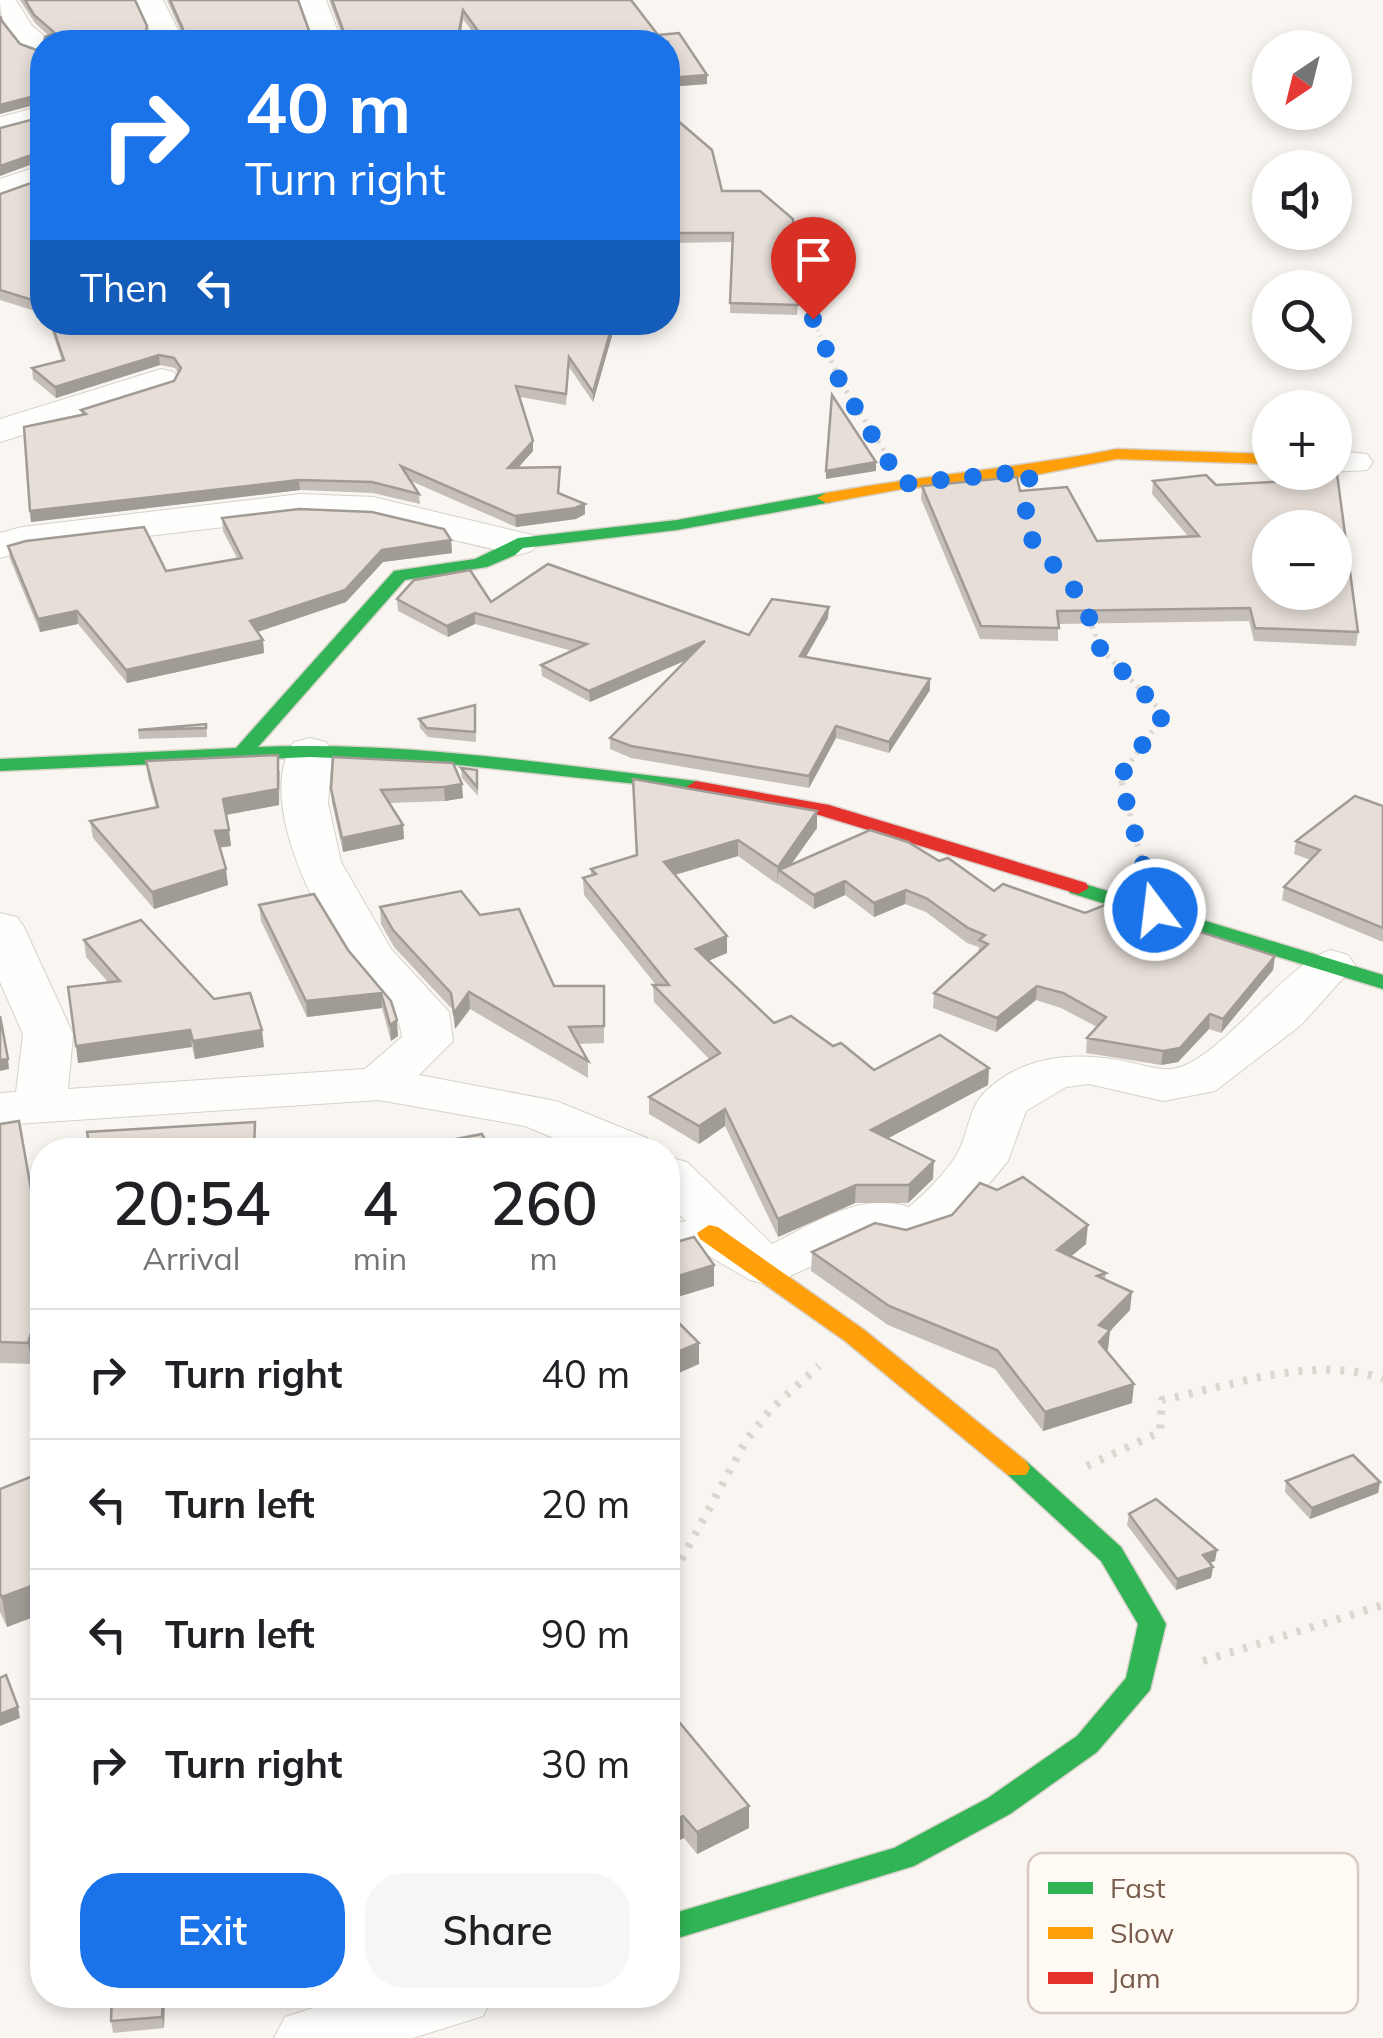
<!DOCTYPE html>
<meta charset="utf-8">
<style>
body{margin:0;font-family:Mulish,sans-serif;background:#f6f6f6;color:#202124;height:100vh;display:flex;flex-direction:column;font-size:38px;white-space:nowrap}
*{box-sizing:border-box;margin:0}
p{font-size:32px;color:#757577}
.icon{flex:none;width:55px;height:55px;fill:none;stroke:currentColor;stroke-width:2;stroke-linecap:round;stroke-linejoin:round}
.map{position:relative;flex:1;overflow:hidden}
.drawer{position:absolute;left:30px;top:1138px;width:650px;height:870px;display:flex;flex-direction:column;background:#fff;border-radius:40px;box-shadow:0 5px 15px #0003}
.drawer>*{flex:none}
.top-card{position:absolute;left:30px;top:30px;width:650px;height:305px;border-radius:40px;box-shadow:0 5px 15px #0003;background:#1a73e8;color:#fff;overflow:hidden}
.needle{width:65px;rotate:215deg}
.buttons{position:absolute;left:1252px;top:30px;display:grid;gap:20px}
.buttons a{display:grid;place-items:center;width:100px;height:100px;border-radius:50%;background:#fff;box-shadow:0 5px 15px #0003;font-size:50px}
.pin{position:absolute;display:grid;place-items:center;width:85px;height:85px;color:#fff;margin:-102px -42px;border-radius:50% 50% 50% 0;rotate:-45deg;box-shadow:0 0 10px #0007}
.pin .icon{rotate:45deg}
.me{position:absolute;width:110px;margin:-55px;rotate:345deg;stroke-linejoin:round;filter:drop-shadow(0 0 8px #0008)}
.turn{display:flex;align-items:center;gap:35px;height:210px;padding:0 50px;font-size:45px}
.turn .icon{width:130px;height:130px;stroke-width:2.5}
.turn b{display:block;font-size:70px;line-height:85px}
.then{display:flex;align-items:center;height:95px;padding:0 50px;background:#0003;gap:20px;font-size:38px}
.eta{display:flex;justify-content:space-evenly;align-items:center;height:170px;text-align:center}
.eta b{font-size:60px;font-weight:600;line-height:70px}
.primary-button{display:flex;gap:20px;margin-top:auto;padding:20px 50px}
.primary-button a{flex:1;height:115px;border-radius:40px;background:#1a73e8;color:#fff;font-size:40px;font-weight:600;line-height:115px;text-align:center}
.primary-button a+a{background:#f6f6f6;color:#202124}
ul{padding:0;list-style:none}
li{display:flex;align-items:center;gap:30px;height:130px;padding:0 50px;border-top:2px solid #e0e0e0}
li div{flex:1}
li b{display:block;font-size:38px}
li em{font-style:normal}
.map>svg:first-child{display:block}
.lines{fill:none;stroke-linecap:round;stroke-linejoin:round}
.street-casing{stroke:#d7d1cb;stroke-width:2}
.fast-casing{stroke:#d9d2cb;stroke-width:3}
.slow-casing{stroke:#d9d2cb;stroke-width:3}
.jam-casing{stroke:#d9d2cb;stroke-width:3}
.path-far3{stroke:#dcd5d0;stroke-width:4;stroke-dasharray:1 5;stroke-linecap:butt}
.path-far2{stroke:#dcd5d0;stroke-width:5;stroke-dasharray:2.5 6;stroke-linecap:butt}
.path-far1{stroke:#dcd5d0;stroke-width:6;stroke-dasharray:2.5 8;stroke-linecap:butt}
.path{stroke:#dcd5d0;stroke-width:8;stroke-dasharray:4 10;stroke-linecap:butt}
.street{fill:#fefefd;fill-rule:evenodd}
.fast{fill:#30b455;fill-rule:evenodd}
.slow{fill:#ff9f0a;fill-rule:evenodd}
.jam{fill:#e5322d;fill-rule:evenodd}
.wall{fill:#c6bfb9}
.shaded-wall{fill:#a19b96}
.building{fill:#e6ded7;stroke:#a19b96;stroke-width:2.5;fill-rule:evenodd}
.route{stroke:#1a73e8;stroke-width:18;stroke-dasharray:0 32.4}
.key{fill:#fffaf3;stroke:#d7cbc1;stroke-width:2.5}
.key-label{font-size:28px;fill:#7a5c4d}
</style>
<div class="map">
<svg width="1383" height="2038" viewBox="0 0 1383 2038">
<rect width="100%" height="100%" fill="#f9f5f0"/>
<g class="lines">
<defs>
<g id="street">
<path d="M0,0H16L32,26L52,42H42V58C15,52 0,26 0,0Z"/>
<polygon points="135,0 163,0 181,36 177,42 148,42 152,35"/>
<polygon points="298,0 326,0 342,42 314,42"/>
<polygon points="42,106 42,124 0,135 0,117"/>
<polygon points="42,165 42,186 0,200 0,179"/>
<polygon points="161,369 174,372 179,380 174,388 0,442 0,419"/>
<polygon points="1335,451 1367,454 1373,462 1367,470 1331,472 1335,472"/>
<polygon points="300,494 373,497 532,535 538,543 532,551 518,555 373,521 300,518 27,550 0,558 0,533 22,527"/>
<path d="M310,738L326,742L332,751L328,803L341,862L391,949L449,1012L453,1041L419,1075L556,1101L647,1138L654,1150H582L525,1126L379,1100L0,1125V1093L16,1092L23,1034L0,982V913L17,917L24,927L73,1034L68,1089L365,1069L402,1037C398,1003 371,989 352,963C316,915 255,799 294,742Z"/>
<path d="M1331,950L1348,955L1355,965L1301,1025L1215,1091L1163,1101L1089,1084L1066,1087L1026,1111L1008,1161L950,1230L904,1245L874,1238L770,1285L750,1280L702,1252L668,1261V1225L686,1221L668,1203V1157L687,1162L772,1244C814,1223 862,1191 909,1207C925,1194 945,1173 956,1156C968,1137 968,1109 984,1093C1023,1054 1078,1051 1128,1062C1144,1065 1164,1073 1181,1067C1229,1049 1288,961 1331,950Z"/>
<polygon points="354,1995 493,1995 483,2016 413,2038 274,2038 285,2017"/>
</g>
<g id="fast">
<path d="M826,493L832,494V502L677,530L523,548L515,555L487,567L405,580L258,747C405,741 550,764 696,781L706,787L703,791L431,762L310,757L0,771V759L236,748L394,571L475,559L518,538L677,520Z"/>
<polygon points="1078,882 1383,975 1383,989 1070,893 1067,888 1070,883"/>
<polygon points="1017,1459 1026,1461 1121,1547 1162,1617 1166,1624 1150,1690 1097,1752 1010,1814 914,1866 668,1941 668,1915 894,1848 988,1798 1077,1736 1126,1678 1138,1624 1101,1561 1008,1475 1004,1468 1008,1461"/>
</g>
<g id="slow">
<path d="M1117,449L1270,454V464L1117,459L1030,476L902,489L826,503L817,498L826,493C923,475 1020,468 1117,449Z"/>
<polygon points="709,1225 718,1227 863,1329 1026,1461 1030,1468 1026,1475 1008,1475 845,1341 700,1239 697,1233"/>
</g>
<polygon id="jam" points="696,781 829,805 1086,883 1089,888 1078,894 819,815 689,791 686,787"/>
</defs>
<use href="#street" class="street-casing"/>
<use href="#fast" class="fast-casing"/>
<use href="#slow" class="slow-casing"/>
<use href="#jam" class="jam-casing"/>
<polyline class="path-far3" points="813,319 826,348"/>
<g class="path-far2">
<polyline points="824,345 841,383 885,452"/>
<polyline points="1089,618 1100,648 1164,714 1120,777 1122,786"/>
</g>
<polyline class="path-far1" points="1122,783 1144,870"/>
<g class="path">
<path d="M1087,1466L1160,1432L1162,1400C1231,1386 1315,1354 1383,1379"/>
<polyline points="668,1584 747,1439 771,1409 819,1366"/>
<polyline points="1203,1661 1383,1605"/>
</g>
<use href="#street" class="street"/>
<use href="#fast" class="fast"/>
<use href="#slow" class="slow"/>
<use href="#jam" class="jam"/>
</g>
<g class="wall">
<polygon points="20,0 135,0 147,26 147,36 176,37 181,32 167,0 298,0 311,36 342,35 329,0 631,0 658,35 679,33 707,75 707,84 668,87 668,42 480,42 463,19 459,42 44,42 45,37 48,35 35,23"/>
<polygon points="668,114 722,191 798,305 797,315 730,313 732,242 673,243"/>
<polygon points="42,179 42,313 0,300 0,194"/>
<polygon points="49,322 616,322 593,402 569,367 566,405 520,397 533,441 533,451 518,468 560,478 559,493 585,514 576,519 516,527 411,481 419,494 420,504 373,493 300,490 31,522 30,511 82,415 81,410 174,381 178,373 175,368 160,365 56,398 33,379 32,368 62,361"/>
<polygon points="1294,472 1358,632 1356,646 1254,641 1249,621 1058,624 1058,641 980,639 921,499 922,486 1020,491 1097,541 1188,536 1152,494 1153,481 1216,485 1286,481 1287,474"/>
<polygon points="222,518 451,540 452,553 383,562 346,602 258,632 263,640 264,653 127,683 78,624 40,632 10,559 8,546 166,571 237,558 223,531"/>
<polygon points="397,599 491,602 749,635 828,618 806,657 930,690 889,753 836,738 809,788 631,758 610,749 610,738 686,660 590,702 542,676 541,665 572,651 475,624 448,637 398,611"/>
<polygon points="475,705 476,742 428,737 420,728 419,719"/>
<polygon points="206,724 207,737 139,739 138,730"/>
<polygon points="146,761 280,771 279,805 226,815 231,846 220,847 228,885 154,909 93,838 90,821 156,808 148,777"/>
<polygon points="453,763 463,798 445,801 390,803 403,825 404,839 343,852 332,803 331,789"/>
<polygon points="461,768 477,770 478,796 462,778"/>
<polygon points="1383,806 1383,942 1282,900 1284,887 1311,860 1294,854 1296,841"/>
<polygon points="817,828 791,865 939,861 994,891 1275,956 1273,970 1221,1033 1209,1029 1178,1062 1161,1065 1086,1053 1087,1038 1097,1027 1061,1008 1036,1000 996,1032 933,1008 934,993 978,953 979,947 967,943 926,912 905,904 874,917 845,895 814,909 778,884 778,882 777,884 738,856 675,875 727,936 727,953 708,961 774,1023 833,1046 874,1070 989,1068 988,1085 888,1138 933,1179 908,1203 855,1203 778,1237 725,1126 699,1144 649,1114 649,1097 709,1059 654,1002 653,985 656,985 584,895 583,878 591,876 591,869 636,855"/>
<polygon points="259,905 348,950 391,1001 398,1036 391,1041 382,1008 307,1017 261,921"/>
<polygon points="380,907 480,915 554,986 604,986 604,1043 578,1044 588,1061 588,1078 470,1009 455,1029 452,1009 394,947 381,924"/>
<polygon points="84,940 214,999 264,1047 195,1059 192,1047 78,1063 108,982 86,957"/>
<polygon points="0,1124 32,1364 0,1363"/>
<polygon points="906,1230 1086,1244 1071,1256 1106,1273 1105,1280 1130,1310 1110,1331 1108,1349 1106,1351 1132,1403 1043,1431 995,1369 888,1325 811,1271 812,1252"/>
<polygon points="42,1462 42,1614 7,1627 0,1612 0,1489 38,1474"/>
<polygon points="1286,1481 1380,1482 1378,1493 1310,1519 1285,1492"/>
<polygon points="1129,1514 1215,1561 1210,1563 1213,1567 1211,1578 1176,1590 1127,1525"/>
<polygon points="668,1730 749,1828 697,1854 684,1838"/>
<polygon points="165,1995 164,2028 113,2033 111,2021"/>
</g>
<g class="shaded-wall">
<polygon points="463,10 463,19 459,42 457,42"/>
<polygon points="707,75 707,84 668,87 668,78"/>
<polygon points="42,94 42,103 0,114 0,105"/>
<polygon points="40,152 41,161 0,176 0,166"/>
<polygon points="673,233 673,243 668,252 668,243"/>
<polygon points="613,322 616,322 593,402 593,392"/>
<polygon points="159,355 160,365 56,398 55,387"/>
<polygon points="533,441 533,451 508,479 508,468"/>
<polygon points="876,462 876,471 826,479 826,471"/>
<polygon points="299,480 300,490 31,522 30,511"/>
<polygon points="585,504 585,514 576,519 516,527 515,516"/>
<polygon points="451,540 452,553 383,562 346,602 251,634 250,621 382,550"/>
<polygon points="829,607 828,618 800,667 800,656"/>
<polygon points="77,611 78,624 40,632 38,619"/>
<polygon points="475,613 475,624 448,637 447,626"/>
<polygon points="263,640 264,653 127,683 126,670"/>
<polygon points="705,641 705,652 590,702 589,691"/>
<polygon points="930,679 930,690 889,753 889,742"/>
<polygon points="836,726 836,738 809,788 809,776"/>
<polygon points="278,755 279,805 225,815 223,799"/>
<polygon points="462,784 463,798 445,801 444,787"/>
<polygon points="817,811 817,828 784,874 779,870 777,884 778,867"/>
<polygon points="403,825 404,839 343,852 342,838"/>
<polygon points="229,830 231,846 217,848 215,831"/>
<polygon points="738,840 738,856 664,878 664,862"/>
<polygon points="226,869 228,885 154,909 152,892"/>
<polygon points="845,881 845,895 814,909 814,895"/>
<polygon points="906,890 905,904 874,917 874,903"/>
<polygon points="727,936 727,953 696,966 696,949"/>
<polygon points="1275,956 1273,970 1221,1033 1223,1019"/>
<polygon points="1037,986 1036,1000 996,1032 997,1018"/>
<polygon points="469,992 470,1009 455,1029 454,1013"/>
<polygon points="381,993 382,1008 307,1017 306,1001"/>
<polygon points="1210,1014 1209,1029 1178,1062 1161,1065 1163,1051"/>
<polygon points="397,1020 398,1036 391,1041 390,1025"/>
<polygon points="190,1030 192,1047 78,1063 76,1046"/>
<polygon points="262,1030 264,1047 195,1059 193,1041"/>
<polygon points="8,1059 9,1069 0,1071 0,1060"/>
<polygon points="989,1068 988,1085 870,1148 871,1130"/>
<polygon points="725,1109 725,1126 699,1144 699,1126"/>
<polygon points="934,1161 933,1179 908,1203 909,1185"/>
<polygon points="856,1185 855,1203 778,1237 778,1219"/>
<polygon points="1088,1225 1086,1244 1056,1269 1057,1250"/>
<polygon points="714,1265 714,1286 668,1300 668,1279"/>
<polygon points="1132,1292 1130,1310 1110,1331 1108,1349 1097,1360 1099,1325"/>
<polygon points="42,1297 42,1329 32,1364 28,1343"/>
<polygon points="699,1343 699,1364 668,1378 668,1356"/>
<polygon points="1134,1384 1132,1403 1043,1431 1045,1412"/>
<polygon points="1380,1482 1378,1493 1310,1519 1312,1508"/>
<polygon points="1217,1550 1215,1561 1201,1566 1203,1555"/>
<polygon points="1213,1567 1211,1578 1176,1590 1177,1579"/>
<polygon points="42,1582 42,1614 7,1627 2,1597"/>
<polygon points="18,1707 20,1718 0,1726 0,1714"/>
<polygon points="749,1806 749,1828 697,1854 697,1832"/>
<polygon points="683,1816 684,1838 668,1846 668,1824"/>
<polygon points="163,1995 165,1995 164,2028 162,2017"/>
</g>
<g class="building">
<polygon points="25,0 135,0 147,26 145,36 176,37 183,29 170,0 298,0 311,36 345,35 332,0 631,0 658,35 679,33 707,75 668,78 668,42 486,42 463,10 457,42 44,42 45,37 55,33 34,15"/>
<polygon points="0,16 2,21 20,44 42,52 42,94 0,105"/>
<polygon points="668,114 670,114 712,150 722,191 760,191 793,219 798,305 730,303 733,233 673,233 668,243"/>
<polygon points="42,117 42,154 40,152 0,166 0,128"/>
<polygon points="42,179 42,303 0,290 0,194"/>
<polygon points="51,322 613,322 593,392 569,357 566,394 516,386 533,441 508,468 560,467 558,493 585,504 575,508 515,516 401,466 419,494 372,482 299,480 30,511 24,427 86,414 81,410 174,381 181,368 174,358 159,355 55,387 32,368 64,360"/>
<polygon points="832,395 876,462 826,471"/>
<path d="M1335,466H1336L1358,632L1255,628L1250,608L1057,611L1059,628L981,626L922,486L1017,477L1020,491L1067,487L1097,541L1199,536L1153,481L1206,475L1216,485L1291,481L1287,474L1335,472ZM1270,528H1335V592H1270Z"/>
<polygon points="299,509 372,512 444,529 451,540 382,550 345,590 250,621 263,640 126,670 77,611 38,619 8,546 26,541 144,527 166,571 242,558 222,518"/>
<polygon points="548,564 749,635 772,599 829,607 800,656 930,679 889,742 836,726 809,776 631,746 610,738 705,641 589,691 541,665 587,644 475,613 447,626 397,599 414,580 470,570 491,602"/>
<polygon points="475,705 475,732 427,728 419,719"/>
<polygon points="206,724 206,728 138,730"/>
<polygon points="278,755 278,789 223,799 229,830 215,831 226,869 152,892 90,821 158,807 146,761"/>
<polygon points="333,757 453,763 462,784 444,787 381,790 403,825 342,838 331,789"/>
<polygon points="461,768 477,770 477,787"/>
<polygon points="633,779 817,811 778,867 738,840 664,862 727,936 696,949 774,1023 791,1016 833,1046 841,1043 874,1070 940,1035 989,1068 871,1130 934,1161 909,1185 856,1185 778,1219 725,1109 699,1126 649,1097 720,1053 653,985 669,985 583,878 596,874 591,869 637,855"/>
<polygon points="1355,796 1383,806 1383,928 1284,887 1320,850 1296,841"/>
<polygon points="870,830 908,842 939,861 948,858 994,891 1003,884 1085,913 1110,903 1275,956 1223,1019 1210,1014 1180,1048 1163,1051 1087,1038 1106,1017 1063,993 1037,986 997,1018 934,993 988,944 979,940 985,935 968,928 926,898 906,890 874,903 845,881 814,895 779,870"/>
<polygon points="461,891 480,915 519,909 554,986 604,986 604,1026 569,1027 588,1061 469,992 454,1013 451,993 393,930 380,907"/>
<polygon points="314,894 348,950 391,1001 397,1020 390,1025 381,993 306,1001 259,905"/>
<polygon points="141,920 214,999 250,993 262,1030 193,1041 190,1030 76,1046 68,987 120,981 84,940"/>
<polygon points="0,1016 8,1059 0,1060"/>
<polygon points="19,1121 42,1252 42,1297 28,1343 0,1342 0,1124"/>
<polygon points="255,1122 254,1150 90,1150 87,1132"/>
<polygon points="482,1134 490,1150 400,1150"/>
<polygon points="1023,1177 1088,1225 1057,1250 1106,1273 1097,1276 1132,1292 1099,1325 1110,1330 1099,1342 1134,1384 1045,1412 997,1350 889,1306 812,1252 875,1223 906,1230 952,1215 980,1183 997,1190"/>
<polygon points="694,1237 714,1265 668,1279 668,1241 669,1244"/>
<polygon points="668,1312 699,1343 668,1356"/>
<polygon points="1353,1455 1380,1482 1312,1508 1286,1481"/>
<polygon points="42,1462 42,1582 2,1597 0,1593 0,1489 38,1474 41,1463"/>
<polygon points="1156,1499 1217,1550 1203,1555 1213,1567 1177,1579 1129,1514"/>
<polygon points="6,1675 18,1707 0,1714 0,1678"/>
<polygon points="680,1723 749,1806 697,1832 683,1816 668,1824 668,1730"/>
<polygon points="112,1995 163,1995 162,2017 111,2021"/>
</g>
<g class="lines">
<polyline class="route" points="813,319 841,384 902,484 1030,471 1024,530 1083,600 1100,648 1164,714 1120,777 1155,910"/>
</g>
<rect x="1028" y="1853" width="330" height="160" rx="15" class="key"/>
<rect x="1048" y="1882" width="45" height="12" fill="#30b455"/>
<rect x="1048" y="1927" width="45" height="12" fill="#ff9f0a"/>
<rect x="1048" y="1972" width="45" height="12" fill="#e5322d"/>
<g class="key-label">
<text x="1110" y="1898">Fast</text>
<text x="1110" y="1943">Slow</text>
<text x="1110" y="1988">Jam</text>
</g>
</svg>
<div class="buttons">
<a><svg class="needle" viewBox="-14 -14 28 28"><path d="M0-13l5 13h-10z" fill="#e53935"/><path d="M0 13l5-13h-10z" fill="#757577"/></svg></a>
<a><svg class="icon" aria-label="sound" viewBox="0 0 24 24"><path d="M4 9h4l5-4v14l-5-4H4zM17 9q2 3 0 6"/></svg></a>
<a><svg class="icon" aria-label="search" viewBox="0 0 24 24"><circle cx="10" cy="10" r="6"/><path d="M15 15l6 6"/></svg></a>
<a>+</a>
<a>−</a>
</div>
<div class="pin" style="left:813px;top:319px;background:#d93025"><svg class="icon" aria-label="arrive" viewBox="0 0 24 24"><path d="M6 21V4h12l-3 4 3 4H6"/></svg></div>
<svg class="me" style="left:1155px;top:910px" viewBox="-20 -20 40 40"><circle r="17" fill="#1a73e8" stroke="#fff" stroke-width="3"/><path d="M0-11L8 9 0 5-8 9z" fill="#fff"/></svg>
<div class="top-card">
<div class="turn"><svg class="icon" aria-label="right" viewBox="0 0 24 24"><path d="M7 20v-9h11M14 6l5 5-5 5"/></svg><div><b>40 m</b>Turn right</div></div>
<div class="then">Then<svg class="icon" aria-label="left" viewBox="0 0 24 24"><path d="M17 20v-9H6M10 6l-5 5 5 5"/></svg></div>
</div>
<section class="drawer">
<div class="eta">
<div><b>20:54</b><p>Arrival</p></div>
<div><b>4</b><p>min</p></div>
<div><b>260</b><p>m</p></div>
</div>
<ul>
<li><svg class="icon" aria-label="right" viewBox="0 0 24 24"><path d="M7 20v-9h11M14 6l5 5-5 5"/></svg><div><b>Turn right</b></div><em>40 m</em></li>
<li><svg class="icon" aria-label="left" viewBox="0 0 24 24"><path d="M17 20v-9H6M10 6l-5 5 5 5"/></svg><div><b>Turn left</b></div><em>20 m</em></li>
<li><svg class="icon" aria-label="left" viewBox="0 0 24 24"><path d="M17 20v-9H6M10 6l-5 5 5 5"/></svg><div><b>Turn left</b></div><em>90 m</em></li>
<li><svg class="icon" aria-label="right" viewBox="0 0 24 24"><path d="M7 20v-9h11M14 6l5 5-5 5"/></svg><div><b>Turn right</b></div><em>30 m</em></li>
</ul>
<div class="primary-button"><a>Exit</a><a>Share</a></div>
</section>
</div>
